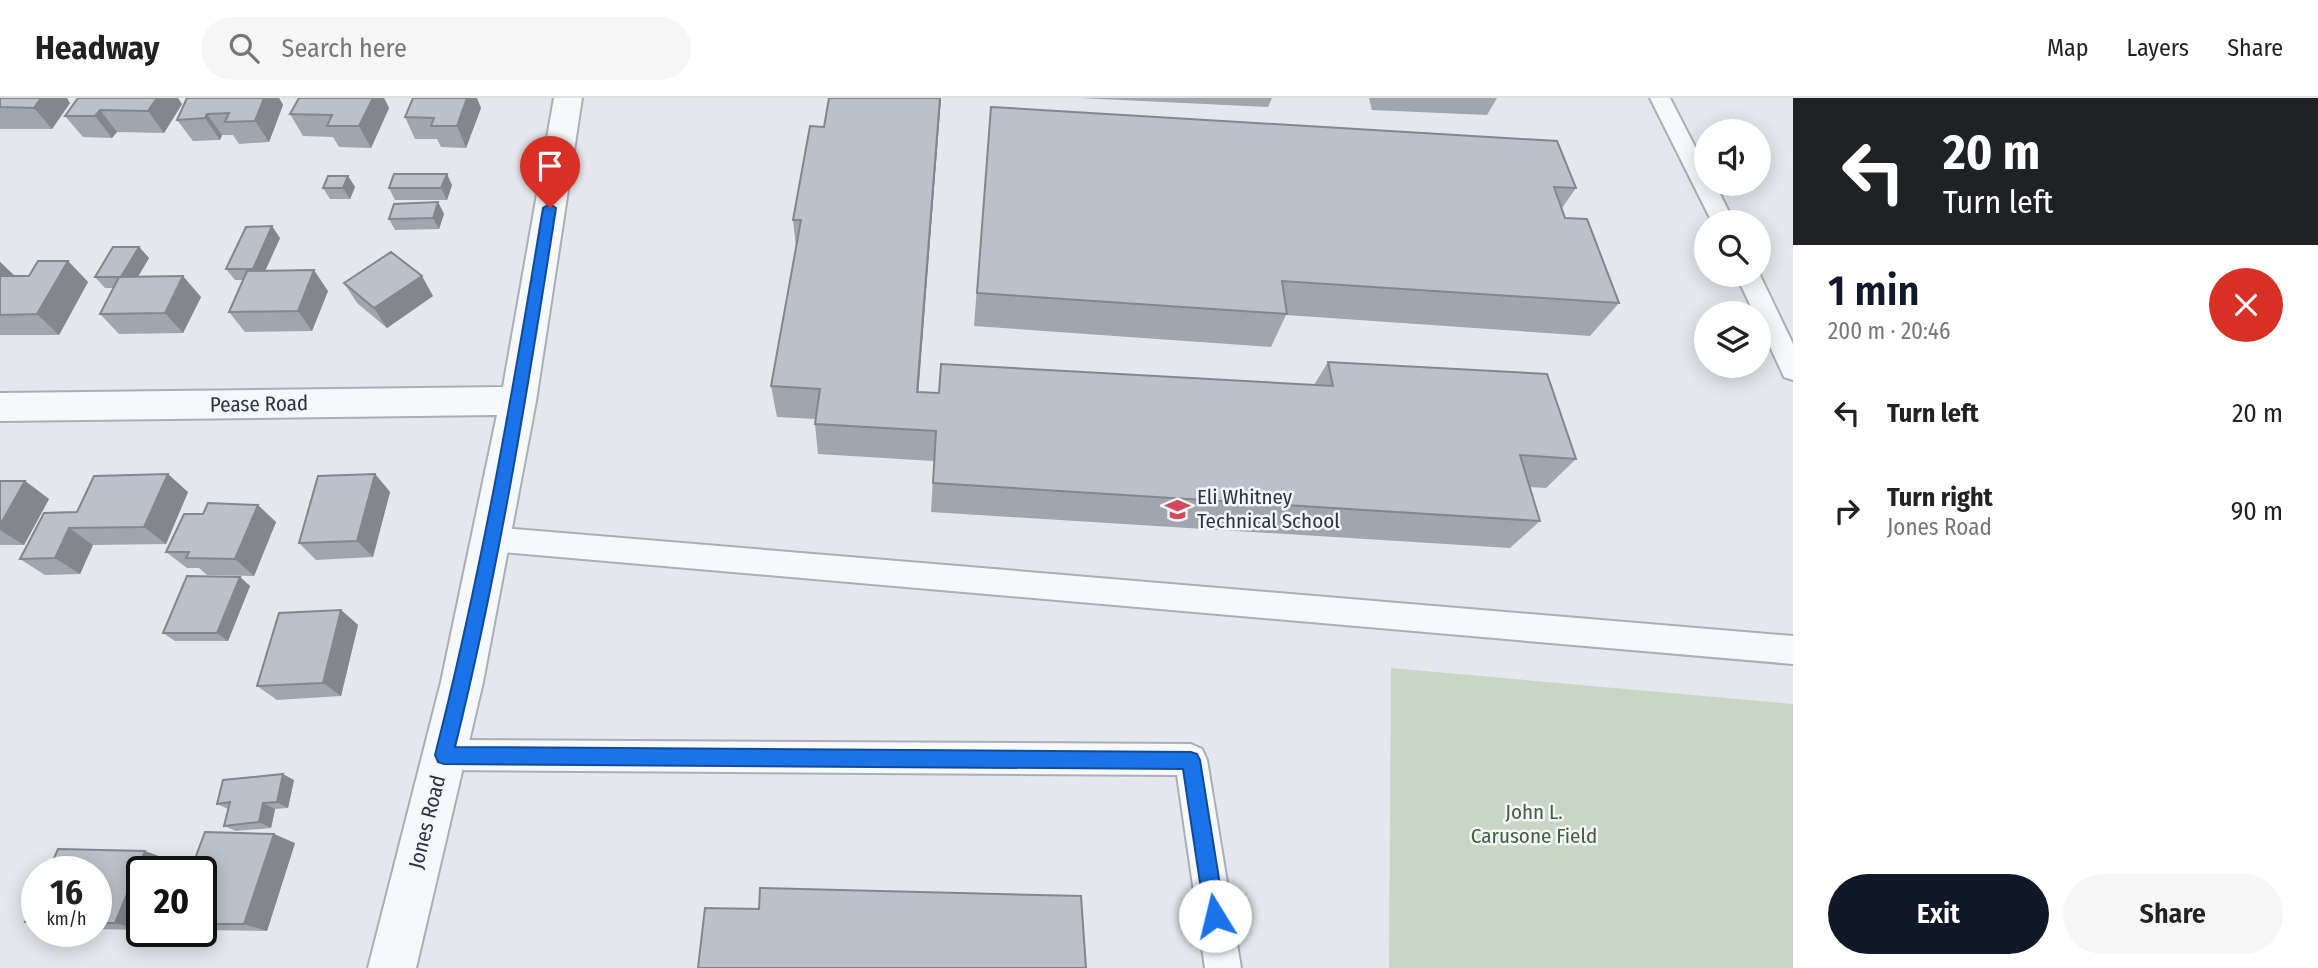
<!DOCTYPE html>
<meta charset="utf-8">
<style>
body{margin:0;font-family:"Fira Sans Condensed",sans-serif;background:#f6f6f6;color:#222;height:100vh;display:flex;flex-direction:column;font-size:26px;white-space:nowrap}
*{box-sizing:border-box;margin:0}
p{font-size:23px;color:#767676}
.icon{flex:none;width:38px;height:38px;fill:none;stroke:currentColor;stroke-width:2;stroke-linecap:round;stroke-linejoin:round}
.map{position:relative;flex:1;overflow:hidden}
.drawer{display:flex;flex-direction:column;background:#fff;width:525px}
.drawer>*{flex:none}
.guide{background:#202124;color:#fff;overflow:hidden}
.tools{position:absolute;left:1694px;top:21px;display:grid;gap:14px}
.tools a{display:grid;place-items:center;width:77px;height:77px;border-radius:50%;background:#fff;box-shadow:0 4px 18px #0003;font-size:35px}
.speed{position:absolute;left:21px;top:758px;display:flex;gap:14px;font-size:35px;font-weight:700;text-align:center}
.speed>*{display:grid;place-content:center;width:91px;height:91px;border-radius:50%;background:#fff;box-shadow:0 4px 18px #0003;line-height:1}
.speed small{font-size:18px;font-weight:400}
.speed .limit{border:4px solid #111;border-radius:10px;background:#fff;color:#111}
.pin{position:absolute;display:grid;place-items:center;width:60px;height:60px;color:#fff;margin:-72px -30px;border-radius:50% 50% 50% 0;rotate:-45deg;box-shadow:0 0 7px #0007}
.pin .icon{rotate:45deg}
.me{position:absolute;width:77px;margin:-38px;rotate:351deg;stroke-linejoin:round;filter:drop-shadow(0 0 5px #0008)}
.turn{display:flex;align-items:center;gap:24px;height:147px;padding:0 35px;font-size:32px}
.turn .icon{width:91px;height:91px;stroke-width:2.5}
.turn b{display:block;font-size:49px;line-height:60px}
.round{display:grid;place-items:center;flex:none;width:74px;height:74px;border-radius:37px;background:#f6f6f6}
.head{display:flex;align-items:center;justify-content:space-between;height:119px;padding:0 35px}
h1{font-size:42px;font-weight:600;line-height:52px;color:#111827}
.action{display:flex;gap:14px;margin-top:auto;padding:14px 35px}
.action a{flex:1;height:80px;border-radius:42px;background:#111827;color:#fff;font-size:28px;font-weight:600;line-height:80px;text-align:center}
.action a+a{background:#f6f6f6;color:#222}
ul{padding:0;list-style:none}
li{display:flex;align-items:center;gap:21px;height:98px;padding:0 35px}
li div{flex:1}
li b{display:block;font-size:26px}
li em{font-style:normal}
header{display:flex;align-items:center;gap:42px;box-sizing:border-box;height:98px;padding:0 35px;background:#fff;border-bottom:2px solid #e0e0e0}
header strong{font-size:33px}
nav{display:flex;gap:38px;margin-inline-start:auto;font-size:24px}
.search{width:490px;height:63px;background:#f6f6f6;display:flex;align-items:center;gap:18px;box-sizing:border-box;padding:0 24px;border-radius:38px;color:#767676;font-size:26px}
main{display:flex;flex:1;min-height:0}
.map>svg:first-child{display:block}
.green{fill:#c9d6c5}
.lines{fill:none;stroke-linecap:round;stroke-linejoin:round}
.lane-casing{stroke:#a9aeb7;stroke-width:4}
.street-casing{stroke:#a9aeb7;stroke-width:4}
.lane{fill:#f7f8fa;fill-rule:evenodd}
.street{fill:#f7f8fa;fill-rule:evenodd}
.wall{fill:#a1a5ae}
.shaded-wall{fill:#83868d}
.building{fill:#bbc0ca;stroke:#83868d;stroke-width:2}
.route{fill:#1a73e8;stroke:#114b97;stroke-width:2}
.labels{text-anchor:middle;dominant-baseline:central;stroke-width:5;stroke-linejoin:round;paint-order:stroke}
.street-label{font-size:21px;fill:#2b3445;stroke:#f4f6f9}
.poi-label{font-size:21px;fill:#2b3445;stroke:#f4f6f9;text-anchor:start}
.park-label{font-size:21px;fill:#3f6138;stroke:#f4f6f9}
</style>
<header>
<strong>Headway</strong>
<div class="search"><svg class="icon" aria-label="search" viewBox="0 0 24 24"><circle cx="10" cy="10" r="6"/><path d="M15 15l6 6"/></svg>Search here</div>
<nav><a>Map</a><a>Layers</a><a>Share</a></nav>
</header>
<main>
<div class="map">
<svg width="1793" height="870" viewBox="0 0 1793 870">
<rect width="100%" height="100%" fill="#e4e7ec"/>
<polygon class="green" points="1391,570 1793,606 1793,870 1389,870"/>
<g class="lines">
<defs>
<g id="lane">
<polygon points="1650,0 1670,0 1706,70 1706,86 1715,86 1734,124 1712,124"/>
<polygon points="1759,175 1793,246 1793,282 1784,279 1759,225 1759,215 1754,215 1736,177"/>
<polygon points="491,429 1793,538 1793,566 491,453 481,450 477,441 481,432"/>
<polygon points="444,642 1191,646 1202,651 1207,662 1241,870 1205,870 1177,677 444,672 433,668 428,657 433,646"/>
</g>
<polygon id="street" points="554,0 582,0 536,303 483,584 416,870 368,870 441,584 497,317 0,323 0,295 503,289"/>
</defs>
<use href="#lane" class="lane-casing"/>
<use href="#street" class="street-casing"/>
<use href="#lane" class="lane"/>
<use href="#street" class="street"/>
</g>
<g class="wall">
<polygon points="0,0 70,5 52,31 0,31"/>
<polygon points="78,0 182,6 164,35 117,34 112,40 83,39 65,18"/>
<polygon points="187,0 279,0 283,7 269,44 239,46 233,37 222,37 220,42 193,43 177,22"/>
<polygon points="299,0 384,0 389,10 371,50 339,49 333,39 303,38 290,16"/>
<polygon points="829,0 941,0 918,294 939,295 1314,287 1328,264 1576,361 1546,390 1530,389 1540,423 1510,450 931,414 934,363 818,356 815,326 815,321 777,319 771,288 796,149 793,122 824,29"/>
<polygon points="1079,0 1272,0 1268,9"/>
<polygon points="1369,0 1497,0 1487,17 1372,12"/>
<polygon points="991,9 1576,90 1562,110 1565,120 1619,205 1590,238 1286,217 1271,249 974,228"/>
<polygon points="481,10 466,50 441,49 437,41 415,41 405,19"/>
<polygon points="348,78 355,89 350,101 330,101 323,90"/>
<polygon points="452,87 447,102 395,102 389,90"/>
<polygon points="438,104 444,116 439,131 395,132 389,121"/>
<polygon points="280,140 265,173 328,193 312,233 245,234 229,214 243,182 235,182 226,171"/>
<polygon points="139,149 149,160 138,179 201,199 183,235 119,236 100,216 114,190 105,190 95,179"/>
<polygon points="68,163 88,184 59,237 0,237 0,164 15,178 29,178"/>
<polygon points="344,185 433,198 387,230 357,205"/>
<polygon points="375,376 390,394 373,459 316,462 299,445"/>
<polygon points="0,383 25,383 49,401 24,447 0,447"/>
<polygon points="188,394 166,446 93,447 80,476 45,477 20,461 77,414"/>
<polygon points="276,424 254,478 207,477 199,470 187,470 166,454"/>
<polygon points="240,479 250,488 228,543 175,543 163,535"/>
<polygon points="341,512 358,527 341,598 277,602 257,588"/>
<polygon points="294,682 288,710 275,711 271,730 236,733 224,728 228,711 217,706"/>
<polygon points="295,745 267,833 201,832 201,774"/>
<polygon points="170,762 166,774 142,774 142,832 96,831 96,774"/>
</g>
<g class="shaded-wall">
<polygon points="41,0 67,0 70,5 52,31 34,10"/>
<polygon points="157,0 178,0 182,6 164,35 148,13"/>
<polygon points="264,0 279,0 283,7 269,44 255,23"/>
<polygon points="373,0 384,0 389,10 371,50 359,28"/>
<polygon points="467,0 477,0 481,10 466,50 457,28"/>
<polygon points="940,0 941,0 916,325 917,294"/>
<polygon points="100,12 117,34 112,40 95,18"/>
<polygon points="207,16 222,37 220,42 205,20"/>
<polygon points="447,76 452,87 447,102 441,90"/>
<polygon points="348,78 355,89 350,101 343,90"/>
<polygon points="438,104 444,116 439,131 433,120"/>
<polygon points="272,128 280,140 261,182 253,171"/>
<polygon points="139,149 149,160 131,190 121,179"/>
<polygon points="68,163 88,184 59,237 37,216"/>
<polygon points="0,164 21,184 0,187"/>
<polygon points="314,172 328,193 312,233 298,213"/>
<polygon points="183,178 201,199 183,235 165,215"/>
<polygon points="422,178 433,198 387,230 374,210"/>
<polygon points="168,376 188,394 166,446 144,429"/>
<polygon points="375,376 390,394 373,459 357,443"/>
<polygon points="25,383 49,401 24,447 0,432 0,427"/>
<polygon points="258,407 276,424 254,478 235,461"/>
<polygon points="69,430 93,447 80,476 55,460"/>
<polygon points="240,479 250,488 228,543 217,535"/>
<polygon points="341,512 358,527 341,598 323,585"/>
<polygon points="283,676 294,682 288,710 277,704"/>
<polygon points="263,705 275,711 271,730 259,724"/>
<polygon points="274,736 295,745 267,833 244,826"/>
<polygon points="145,753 170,762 166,774 142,774 142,832 115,825"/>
</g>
<g class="building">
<polygon points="0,0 41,0 34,10 0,9"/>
<polygon points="78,0 157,0 148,13 100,12 95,18 65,18"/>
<polygon points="187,0 264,0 255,23 225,24 229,15 207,16 205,20 177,22"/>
<polygon points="299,0 373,0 359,28 327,28 332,17 290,16"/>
<polygon points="413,0 467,0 457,28 431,28 434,20 405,19"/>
<polygon points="829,0 940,0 917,294 939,295 941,266 1333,288 1328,264 1547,276 1576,361 1520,357 1540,423 933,385 936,333 815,326 820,291 771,288 801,122 793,122 810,28 824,29"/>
<polygon points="991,9 1557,43 1576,90 1554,89 1565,120 1587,121 1619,205 1282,183 1287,216 977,195"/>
<polygon points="394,76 447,76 441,90 389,90"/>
<polygon points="328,78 348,78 343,90 323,90"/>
<polygon points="438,104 433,120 389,121 394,106"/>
<polygon points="272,128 253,171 226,171 246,129"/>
<polygon points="113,149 139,149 121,179 95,179"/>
<polygon points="391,154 422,178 374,210 344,185"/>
<polygon points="38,163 68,163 37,216 0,217 0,178 29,178"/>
<polygon points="314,172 298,213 229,214 247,173"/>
<polygon points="183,178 165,215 100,216 119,179"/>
<polygon points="168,376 144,429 69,430 55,460 20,461 44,415 77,414 94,378"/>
<polygon points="375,376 357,443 299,445 318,378"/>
<polygon points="0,383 25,383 0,427"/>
<polygon points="208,405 258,407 235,461 186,460 189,454 166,454 184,416 203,416"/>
<polygon points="187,478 240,479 217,535 163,535"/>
<polygon points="341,512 323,585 257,588 279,515"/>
<polygon points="283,676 277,704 263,705 259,724 224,728 230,704 217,706 223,682"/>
<polygon points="205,734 274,736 244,826 201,826 201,774 190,774"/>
<polygon points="58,751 145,753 115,825 96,825 96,774 48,774"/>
<polygon points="760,790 1081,798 1086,870 698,870 705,810 759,811"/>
<polygon points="37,797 37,824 25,824"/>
</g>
<path class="route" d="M550,106L556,110C528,290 499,471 455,649L1191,654L1197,656L1200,662L1225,818L1222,825L1215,828L1208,825L1205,818L1183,671L444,666L438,664L435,657C481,477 513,293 543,110Z"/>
<defs>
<symbol id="school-bare" viewBox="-9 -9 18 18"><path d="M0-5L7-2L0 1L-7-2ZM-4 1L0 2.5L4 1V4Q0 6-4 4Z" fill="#d1495b" stroke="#f4f6f9" stroke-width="2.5" paint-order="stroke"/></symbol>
</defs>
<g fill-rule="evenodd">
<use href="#school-bare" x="1160" y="394" width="35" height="35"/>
</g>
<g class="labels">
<g class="street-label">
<text transform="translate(259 306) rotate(-1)">Pease Road</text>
<text transform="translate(427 724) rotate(-76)">Jones Road</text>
</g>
<g class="poi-label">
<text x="1197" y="399">Eli Whitney<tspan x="1197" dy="24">Technical School</tspan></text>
</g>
<g class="park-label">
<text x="1534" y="714">John L.<tspan x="1534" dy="24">Carusone Field</tspan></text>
</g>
</g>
</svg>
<div class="tools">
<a><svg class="icon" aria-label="sound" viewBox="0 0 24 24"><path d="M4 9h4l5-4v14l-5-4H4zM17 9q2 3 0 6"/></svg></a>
<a><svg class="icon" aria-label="search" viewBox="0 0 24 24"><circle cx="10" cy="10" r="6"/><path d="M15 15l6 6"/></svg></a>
<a><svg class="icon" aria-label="layers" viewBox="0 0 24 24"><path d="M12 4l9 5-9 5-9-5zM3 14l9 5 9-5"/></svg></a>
</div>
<div class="speed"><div>16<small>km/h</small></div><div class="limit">20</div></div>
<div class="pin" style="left:550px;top:110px;background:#d93025"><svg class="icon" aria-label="arrive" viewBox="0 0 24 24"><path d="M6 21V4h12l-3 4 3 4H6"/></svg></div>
<svg class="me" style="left:1215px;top:818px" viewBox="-20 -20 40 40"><circle r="19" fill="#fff"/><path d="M0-13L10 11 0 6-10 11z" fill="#1a73e8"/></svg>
</div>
<section class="drawer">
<div class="guide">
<div class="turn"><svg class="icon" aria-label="left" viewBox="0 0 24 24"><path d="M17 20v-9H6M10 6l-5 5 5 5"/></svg><div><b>20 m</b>Turn left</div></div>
</div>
<div class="head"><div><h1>1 min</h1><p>200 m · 20:46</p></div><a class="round" style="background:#d93025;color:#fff"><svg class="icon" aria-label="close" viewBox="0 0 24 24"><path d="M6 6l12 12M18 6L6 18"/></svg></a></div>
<ul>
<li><svg class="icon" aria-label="left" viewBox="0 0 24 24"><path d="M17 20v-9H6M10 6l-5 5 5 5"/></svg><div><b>Turn left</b></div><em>20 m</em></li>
<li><svg class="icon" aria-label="right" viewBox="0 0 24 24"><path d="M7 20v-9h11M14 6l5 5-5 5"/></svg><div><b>Turn right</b><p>Jones Road</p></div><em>90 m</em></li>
</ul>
<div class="action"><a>Exit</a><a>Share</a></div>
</section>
</main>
